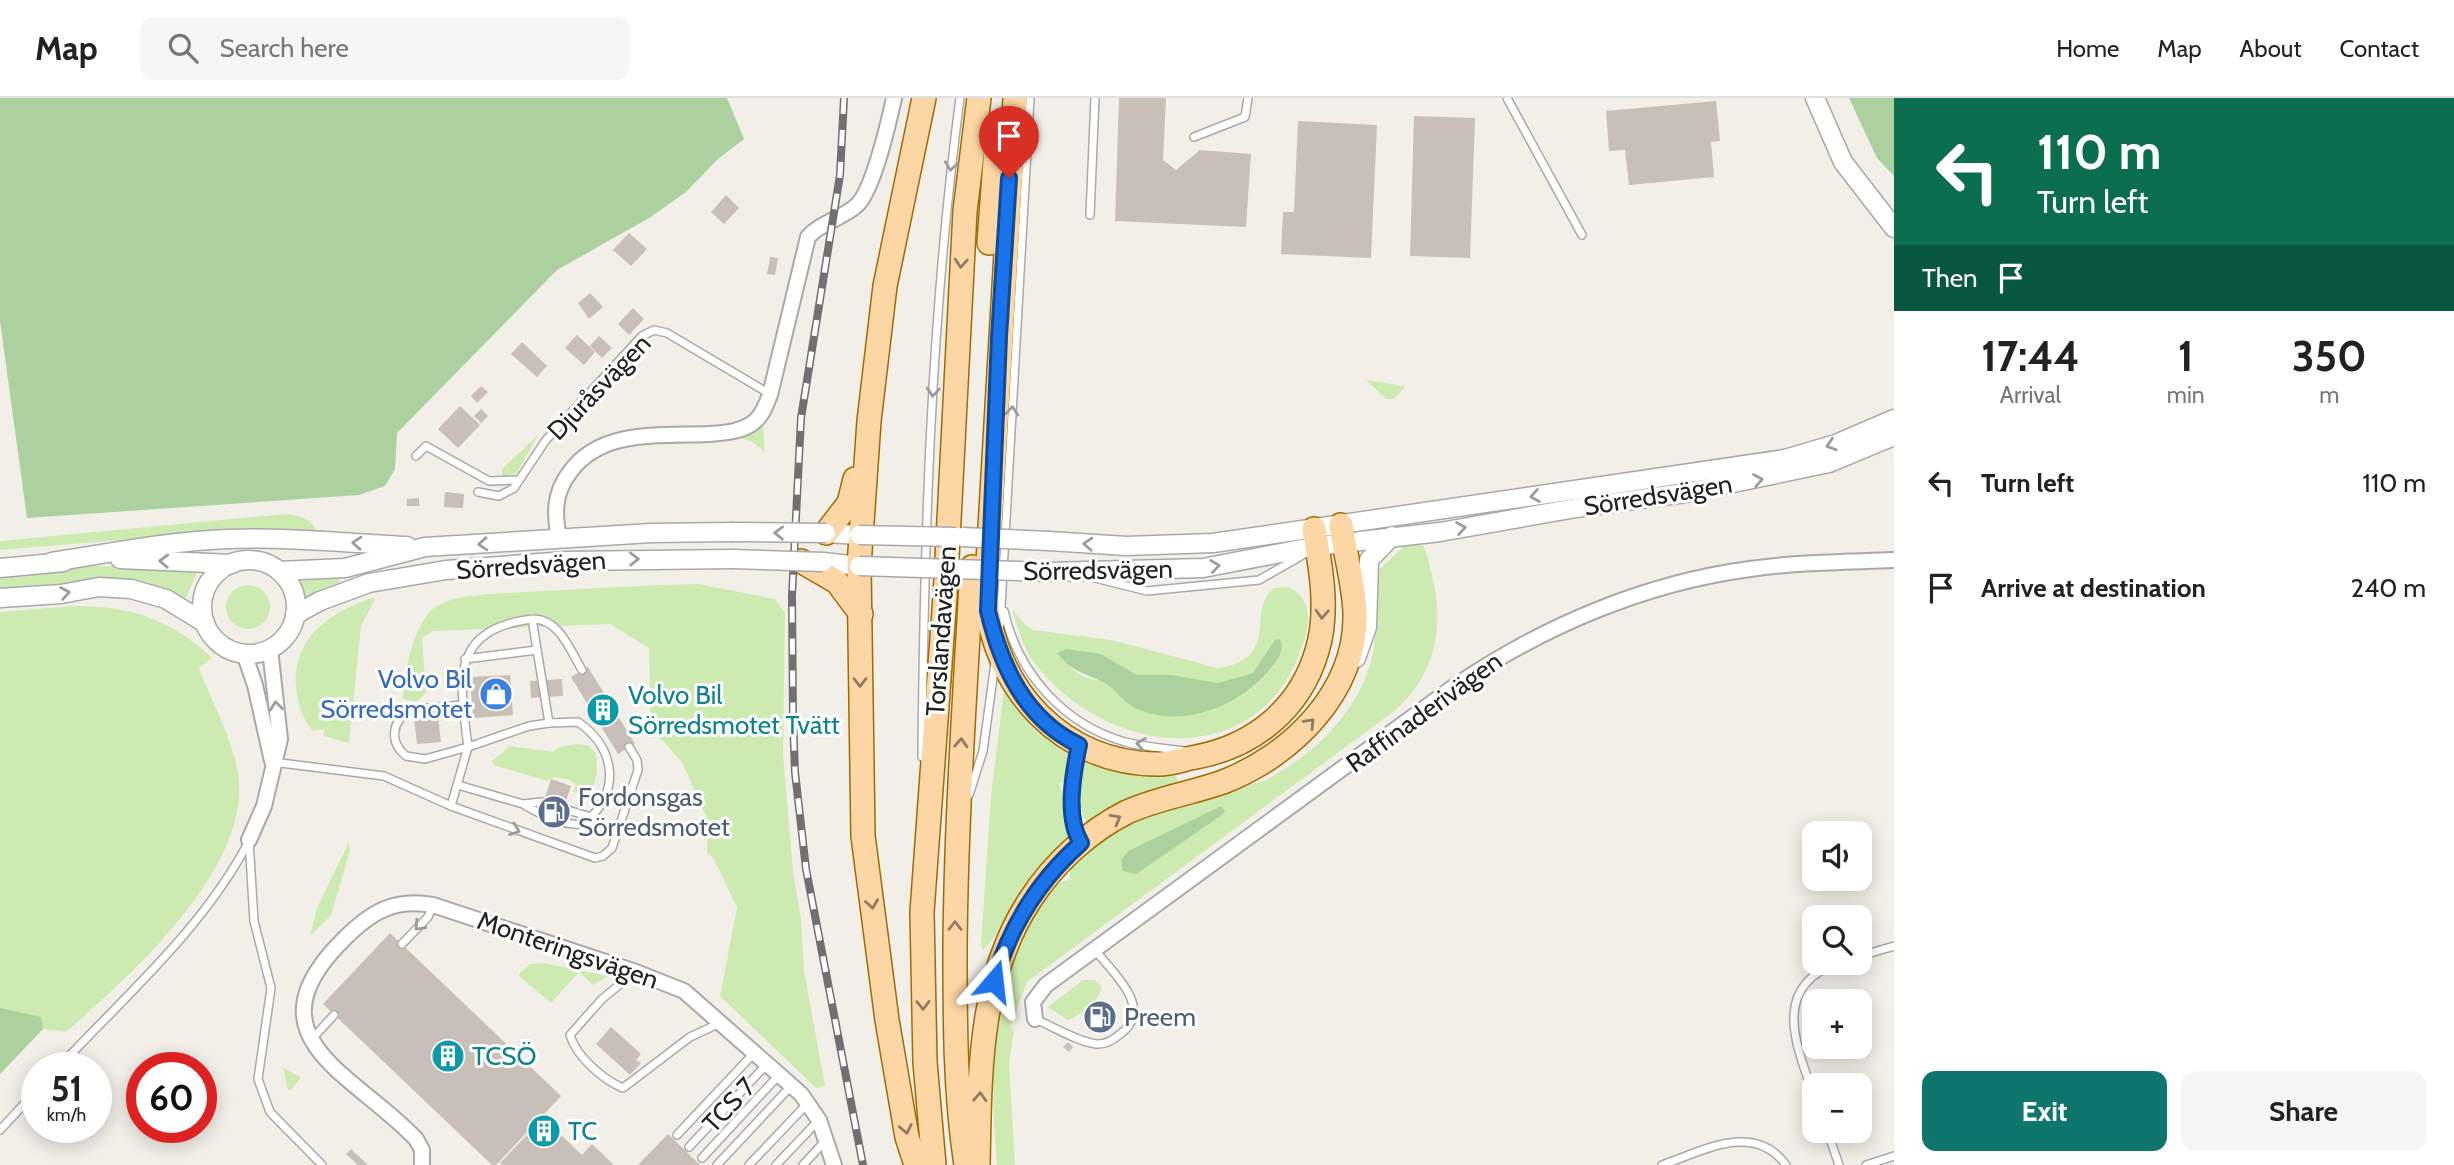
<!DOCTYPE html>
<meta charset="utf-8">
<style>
body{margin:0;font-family:Cabin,sans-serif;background:#f6f6f6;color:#222;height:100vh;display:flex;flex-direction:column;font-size:26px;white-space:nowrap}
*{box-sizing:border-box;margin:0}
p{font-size:23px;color:#767676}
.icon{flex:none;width:38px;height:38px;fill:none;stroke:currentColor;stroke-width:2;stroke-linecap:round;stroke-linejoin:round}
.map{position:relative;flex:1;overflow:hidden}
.drawer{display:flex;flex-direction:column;background:#fff;width:560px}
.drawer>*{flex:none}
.top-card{background:#0b6e4f;color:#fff;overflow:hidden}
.tools{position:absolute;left:1802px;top:723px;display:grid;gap:14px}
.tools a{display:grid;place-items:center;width:70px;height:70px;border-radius:14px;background:#fff;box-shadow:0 4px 18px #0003;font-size:35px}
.speed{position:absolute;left:21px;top:954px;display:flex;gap:14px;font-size:35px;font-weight:700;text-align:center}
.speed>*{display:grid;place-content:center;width:91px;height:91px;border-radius:50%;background:#fff;box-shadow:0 4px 18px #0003;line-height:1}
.speed small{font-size:18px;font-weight:400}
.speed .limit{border:10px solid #d22;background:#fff;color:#111}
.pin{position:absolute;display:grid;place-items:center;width:60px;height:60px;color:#fff;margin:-72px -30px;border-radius:50% 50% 50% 0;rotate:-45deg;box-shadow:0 0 7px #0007}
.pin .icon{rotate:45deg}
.me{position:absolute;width:77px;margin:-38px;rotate:17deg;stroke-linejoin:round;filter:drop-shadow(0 0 5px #0008)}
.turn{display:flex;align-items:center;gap:24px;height:147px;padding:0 28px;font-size:32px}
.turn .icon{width:91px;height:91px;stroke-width:2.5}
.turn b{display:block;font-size:49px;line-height:60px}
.then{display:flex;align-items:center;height:66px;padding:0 28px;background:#0003;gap:14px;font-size:26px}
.eta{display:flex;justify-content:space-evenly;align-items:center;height:119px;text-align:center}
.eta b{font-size:42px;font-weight:700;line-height:49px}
.cta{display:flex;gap:14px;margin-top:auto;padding:14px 28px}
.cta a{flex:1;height:80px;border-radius:14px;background:#0f766e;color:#fff;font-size:28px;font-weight:700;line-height:80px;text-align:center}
.cta a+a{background:#f6f6f6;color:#222}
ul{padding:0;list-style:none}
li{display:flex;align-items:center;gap:21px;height:105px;padding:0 28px}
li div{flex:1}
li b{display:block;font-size:26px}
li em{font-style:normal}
header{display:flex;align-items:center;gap:42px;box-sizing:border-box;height:98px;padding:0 35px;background:#fff;border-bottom:2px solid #e0e0e0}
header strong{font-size:33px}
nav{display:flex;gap:38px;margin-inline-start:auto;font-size:24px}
.search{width:490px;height:63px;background:#f6f6f6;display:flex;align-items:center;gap:18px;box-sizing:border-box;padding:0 24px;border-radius:14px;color:#767676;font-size:26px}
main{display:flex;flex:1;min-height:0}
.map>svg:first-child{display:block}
.grass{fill:#cdebb0;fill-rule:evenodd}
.forest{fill:#add19e}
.building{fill:#c7bfb8}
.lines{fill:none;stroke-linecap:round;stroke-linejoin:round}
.service-casing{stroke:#a9a9a9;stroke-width:10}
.minor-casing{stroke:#a9a9a9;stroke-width:18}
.tertiary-casing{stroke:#a9a9a9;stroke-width:21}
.primary-casing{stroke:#a06b00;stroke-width:26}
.service{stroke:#fff;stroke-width:7}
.minor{stroke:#fff;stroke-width:14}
.tertiary{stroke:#fff;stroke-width:18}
.primary{stroke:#fcd6a4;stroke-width:23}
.rail-casing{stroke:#707070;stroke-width:8}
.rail{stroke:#fff;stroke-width:5;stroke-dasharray:16;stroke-linecap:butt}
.tertiary-bridge-casing{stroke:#a9a9a9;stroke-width:21;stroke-linecap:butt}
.tertiary-bridge{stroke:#fff;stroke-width:18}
.oneway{stroke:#9c9c9c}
.oneway2{stroke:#8f7c63}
.route-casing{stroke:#114b97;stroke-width:18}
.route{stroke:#1a73e8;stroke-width:12}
.labels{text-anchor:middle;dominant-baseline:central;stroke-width:6;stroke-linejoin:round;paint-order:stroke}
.street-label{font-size:26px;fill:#222;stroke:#fff}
.shop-label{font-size:26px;fill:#366cbe;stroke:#fff;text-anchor:end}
.culture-label{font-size:26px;fill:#0d838f;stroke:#fff;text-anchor:start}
.service-label{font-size:26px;fill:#4e5e75;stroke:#fff;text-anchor:start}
</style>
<header>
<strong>Map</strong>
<div class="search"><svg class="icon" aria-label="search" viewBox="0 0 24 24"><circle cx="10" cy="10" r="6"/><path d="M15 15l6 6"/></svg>Search here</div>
<nav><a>Home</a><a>Map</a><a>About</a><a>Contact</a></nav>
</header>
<main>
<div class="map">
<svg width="1894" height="1067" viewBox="0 0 1894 1067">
<rect width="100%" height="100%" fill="#f2efe9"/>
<g class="grass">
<polygon points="1366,282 1404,288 1405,289 1394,301 1386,301"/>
<polygon points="763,327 765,354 751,343 741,340"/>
<polygon points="538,337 517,375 502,379 502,371"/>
<path d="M286,416C298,417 312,421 317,434L206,435L0,452V443Z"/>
<path d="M1416,443C1426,446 1428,460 1430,470C1446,524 1437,577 1393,614L1027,884L1010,930L1014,932L1009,966L1015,1067H997C990,979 987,883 1040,809C1045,802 1053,788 1061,784C1064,783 1067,783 1070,781V768L1103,740L1133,723L1266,682C1317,655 1365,608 1374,548C1378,523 1374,497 1379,472L1403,449ZM1221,708L1222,717L1201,732L1121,762L1128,753Z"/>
<path d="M91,468L199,470L186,500C126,475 64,485 0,491V476Z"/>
<polygon points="338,479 340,484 297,502 292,484"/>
<path d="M698,486L775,501L785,515L783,656L793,773L801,821L804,872L825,988L816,990L720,898L737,810L714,761L707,754L708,723L682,664L651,630L649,550L610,526L433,533L422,540L426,595L416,604L403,601C403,577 414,522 437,508C457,495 502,496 526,494C583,491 640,487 698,486Z"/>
<circle cx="248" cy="509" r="22"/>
<path d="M1289,489C1309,499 1311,519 1305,539C1266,679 1104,662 1031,560C1022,547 1019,530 1013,516V511L1022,524L1033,532L1111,542L1218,570C1282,561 1245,513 1274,490ZM1278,541L1281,543C1280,563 1267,578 1251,591C1226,611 1188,623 1156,615C1137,610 1121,596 1105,585C1099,581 1092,582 1085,579C1076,575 1067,566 1060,559L1101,556L1137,577H1172L1218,585L1253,575Z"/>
<path d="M376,499L361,528L349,645L323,638L325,631L313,633C302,621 297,604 296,588C293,538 333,512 376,499Z"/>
<path d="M72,508C128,507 171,521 212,560L199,570C211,602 230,636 237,670C258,765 130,878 66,934L43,931L41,920L0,910V514Z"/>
<polygon points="1004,592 1024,618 1068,652 1066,682 1059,686 1066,702 1068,742 1024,794 1001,831 983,852 981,847 991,698"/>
<polygon points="576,646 587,647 596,655 597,675 591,699 573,694 576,687 570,682 554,679 548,683 493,667 492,663 510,648 553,654 559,649"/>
<path d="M1086,660L1128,675L1175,676L1178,684L1137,700L1088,726C1078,717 1077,669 1086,660Z"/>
<polygon points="349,744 350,753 331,817 310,838 317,810"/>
<polygon points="543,865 608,878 593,887 579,874 551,905 518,877 530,866"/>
<path d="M1083,882H1095L1102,890C1097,905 1082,916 1068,922L1048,909Z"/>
<polygon points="283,970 301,979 291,992 288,992"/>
</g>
<g class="forest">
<polygon points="0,0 727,0 744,41 718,61 686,94 649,120 557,172 397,335 395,371 385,388 359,397 27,420 0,223"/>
<polygon points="1849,0 1894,0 1894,78 1877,60"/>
<path d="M1280,541C1285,552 1278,561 1271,570C1242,608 1182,632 1135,610C1122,604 1115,589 1101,583C1082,574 1072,574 1057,555L1066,551L1101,556L1137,577H1172L1218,585L1253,575L1275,542Z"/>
<polygon points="1221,708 1225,713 1222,717 1136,776 1123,773 1121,762 1128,753"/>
<polygon points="0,910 41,919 43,931 0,976"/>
</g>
<g class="building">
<polygon points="1119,0 1166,0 1163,62 1176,72 1200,52 1251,56 1246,129 1115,123"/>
<polygon points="1716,3 1720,43 1711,44 1714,79 1629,87 1625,52 1609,53 1606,13"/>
<polygon points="1414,18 1475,20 1470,160 1410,158"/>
<polygon points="1298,23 1377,27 1371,160 1281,156 1283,114 1294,114"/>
<polygon points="726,97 739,110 724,126 711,114"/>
<polygon points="629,135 647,151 631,168 613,152"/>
<polygon points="770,159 778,160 775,177 767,176"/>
<polygon points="590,195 603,209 589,221 578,205"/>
<polygon points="633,210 644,221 629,237 618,226"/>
<polygon points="577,237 595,254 584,267 565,250"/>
<polygon points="599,238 612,250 602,260 590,248"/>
<polygon points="522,244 547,268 537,279 511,256"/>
<polygon points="481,288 488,294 477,305 471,298"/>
<polygon points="460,308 480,327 458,350 438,331"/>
<polygon points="481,311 488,318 481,325 474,318"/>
<polygon points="445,394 464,396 463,410 444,409"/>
<polygon points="419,400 419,408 407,408 407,401"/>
<polygon points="588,569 635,646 618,656 571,579"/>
<polygon points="510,577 513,617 473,620 470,579"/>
<polygon points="562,581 563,598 531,600 530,583"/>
<polygon points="438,618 441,644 417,646 414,620"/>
<polygon points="551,681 571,688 559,725 539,719"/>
<polygon points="390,835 561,998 496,1067 492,1067 323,906"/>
<polygon points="1103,912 1106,915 1097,925 1094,922"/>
<polygon points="611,929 641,956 636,962 641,965 630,977 596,946"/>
<polygon points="1068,944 1073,949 1069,954 1063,949"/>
<polygon points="543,1020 582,1057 592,1046 614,1067 502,1067 500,1065"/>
<polygon points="668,1036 700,1067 638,1067"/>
<polygon points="351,1051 368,1067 358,1067 346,1056"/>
</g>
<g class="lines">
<defs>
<g id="service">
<polyline points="1507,0 1582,137"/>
<polyline points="1194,39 1245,19 1248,0"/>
<polyline points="1090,117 1095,0"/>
<polyline points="416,358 426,348 489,383 519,382"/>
<polyline points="478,394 499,398 514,390 546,342 642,238 654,232 667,235 770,296"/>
<polyline points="1091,479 1147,493 1259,482 1301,458"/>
<path d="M1004,513C1018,575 1063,626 1125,644C1144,649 1165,650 1184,653"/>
<path d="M532,521L549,625L529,628L468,649C460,584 448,532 532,521C559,520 570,552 582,572"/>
<polyline points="1000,526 1030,0"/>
<polyline points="465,561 537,552"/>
<path d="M462,607L411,612C391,623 389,644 406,658L425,661L468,649"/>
<path d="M549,625L578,624C613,648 621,688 591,719"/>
<polyline points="1078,650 1072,690 1079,742"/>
<path d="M922,659C924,439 931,218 960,0"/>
<polyline points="273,664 384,678 451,708 595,760 603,758 612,750 638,672 637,662 629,649"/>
<path d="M458,687L523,706L541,704L591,719L589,725C569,731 539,716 523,706"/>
<polyline points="969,697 983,653 995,565"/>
<polyline points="451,708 468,649"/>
<polyline points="249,742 254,823 271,890 258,981 270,1014 322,1067"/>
<polyline points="402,846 428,819 433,807"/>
<polyline points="1860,858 1894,848"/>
<path d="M635,874L602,901L570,937C576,958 603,982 623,990L690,939L720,925"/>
<path d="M1035,921C1054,929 1076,943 1096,946C1108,947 1115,940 1124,933C1152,907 1111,873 1095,852"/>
<polyline points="313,940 334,917"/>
<path d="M58,970C125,898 203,831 249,743"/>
<path d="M1815,1000C1796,948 1769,887 1841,864"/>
<polyline points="0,1032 37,992"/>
<polyline points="1827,1032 1839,1067"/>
<polyline points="677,1037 756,953"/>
<polyline points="689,1049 768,965"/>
<polyline points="702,1060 780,976"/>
<polyline points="717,1067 792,987"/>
<polyline points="749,1067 808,1005"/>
<polyline points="776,1067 819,1022"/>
<polyline points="803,1067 826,1042"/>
<path d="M1662,1067C1703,1053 1754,1023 1786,1067"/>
<polyline points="1866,1067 1894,1058"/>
</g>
<g id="minor">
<path d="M559,440C554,415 554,395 570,374C601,331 660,338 708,336C723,335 742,334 754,324C763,317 766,306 770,297L808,139C821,124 842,121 857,107C873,92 889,23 894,0"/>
<polyline points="244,555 255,587 272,663"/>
<polyline points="249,742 264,708 280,641 270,551"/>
<path d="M1035,921L1033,904L1046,887L1455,588C1542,529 1644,485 1750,471C1797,464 1846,464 1894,462"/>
<path d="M422,1067V1052L416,1041C352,974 245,939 344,841C371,814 394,800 433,807L636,874L684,893L801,996L819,1022L834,1067"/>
</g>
<g id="tertiary">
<polyline points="1815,0 1843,64 1894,130"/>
<polyline points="826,435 859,437"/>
<polyline points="1049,443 1126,448 1213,445 1785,361 1836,346 1894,321"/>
<polyline points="120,461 232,466"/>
<circle cx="249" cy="509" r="47"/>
<path d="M52,464C111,455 170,443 229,441C288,439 348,445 407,448"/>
<polyline points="823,464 859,468"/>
<polyline points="0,470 64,464"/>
<polyline points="279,473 345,470 425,449 651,435 731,434"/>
<polyline points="1048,474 1203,470 1317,448 1440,434 1576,410 1685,395 1829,365 1894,338"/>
<polyline points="0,500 61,496 99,489 131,491 166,501 205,525"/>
<polyline points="295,517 320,503 369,485 446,472 566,463 732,461"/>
<polyline points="1356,560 1367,529 1369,462 1392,438"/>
</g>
<g id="primary">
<path d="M1015,0L986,498C993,590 1063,667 1159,666C1171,666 1184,661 1196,659C1254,648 1300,611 1317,553C1329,515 1321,470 1314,431"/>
<polyline points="989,145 997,36"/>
<polyline points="826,435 849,405 855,381"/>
<polyline points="801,463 837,484 861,516"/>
<polyline points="916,1067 907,1039 887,922 863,738 859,468 869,323 885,188 924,0"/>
<polyline points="934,1067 925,964 922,814 945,499 965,113 979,0"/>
<path d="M966,1067C955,996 955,922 955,850C956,723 965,596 972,469"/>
<path d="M978,1067C980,976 978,881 1030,802C1053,766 1089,733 1127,714C1158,700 1192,695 1223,684C1291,658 1357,594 1355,515C1354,486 1345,456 1341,427"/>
</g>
</defs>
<use href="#service" class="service-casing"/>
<use href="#minor" class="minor-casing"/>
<use href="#tertiary" class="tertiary-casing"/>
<use href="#primary" class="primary-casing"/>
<use href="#service" class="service"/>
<use href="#minor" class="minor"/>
<use href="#tertiary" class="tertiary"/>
<use href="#primary" class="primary"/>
<defs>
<polyline id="rail" points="844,0 840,77 801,320 792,498 793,621 795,674 806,771 863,1067"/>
</defs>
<use href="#rail" class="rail-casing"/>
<use href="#rail" class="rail"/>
<defs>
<g id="tertiary-bridge">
<polyline points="731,434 826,435"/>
<polyline points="859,437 956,439"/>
<polyline points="962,439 1049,443"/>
<polyline points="732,461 823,464"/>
<polyline points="859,468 1048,474"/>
</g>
</defs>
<use href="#tertiary-bridge" class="tertiary-bridge-casing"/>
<use href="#tertiary-bridge" class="tertiary-bridge"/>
</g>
<defs><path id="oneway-chevron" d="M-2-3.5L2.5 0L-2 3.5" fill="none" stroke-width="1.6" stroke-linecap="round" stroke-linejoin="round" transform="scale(1.75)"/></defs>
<g class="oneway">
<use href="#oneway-chevron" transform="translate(951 68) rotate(98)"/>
<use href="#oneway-chevron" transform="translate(933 294) rotate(94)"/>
<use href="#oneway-chevron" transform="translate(1012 313) rotate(-86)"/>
<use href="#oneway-chevron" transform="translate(1831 347) rotate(162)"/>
<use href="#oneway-chevron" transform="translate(1758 382) rotate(-10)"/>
<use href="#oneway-chevron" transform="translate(1535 398) rotate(171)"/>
<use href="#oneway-chevron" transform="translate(1461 430) rotate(-10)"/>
<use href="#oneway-chevron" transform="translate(779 435) rotate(-179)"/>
<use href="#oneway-chevron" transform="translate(357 445) rotate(-176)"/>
<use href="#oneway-chevron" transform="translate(483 446) rotate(176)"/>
<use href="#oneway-chevron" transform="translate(1088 446) rotate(-177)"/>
<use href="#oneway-chevron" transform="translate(634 461) rotate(-1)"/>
<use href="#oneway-chevron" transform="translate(164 463) rotate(-178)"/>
<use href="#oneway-chevron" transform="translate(1215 468) rotate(-8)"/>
<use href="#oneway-chevron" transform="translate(65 495) rotate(-9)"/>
<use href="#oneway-chevron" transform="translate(276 608) rotate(-96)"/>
<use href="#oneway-chevron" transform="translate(1141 646) rotate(-171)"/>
<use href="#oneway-chevron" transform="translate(515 732) rotate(20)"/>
<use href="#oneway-chevron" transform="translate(419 828) rotate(133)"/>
</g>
<g class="oneway2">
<use href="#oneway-chevron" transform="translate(961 165) rotate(94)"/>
<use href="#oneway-chevron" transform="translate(1322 516) rotate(93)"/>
<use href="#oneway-chevron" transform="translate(860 584) rotate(90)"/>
<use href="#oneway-chevron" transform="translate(1310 625) rotate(-46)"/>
<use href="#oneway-chevron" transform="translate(961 645) rotate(-87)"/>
<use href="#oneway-chevron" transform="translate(1116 721) rotate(-30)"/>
<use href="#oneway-chevron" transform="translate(872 806) rotate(82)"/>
<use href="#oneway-chevron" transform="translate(955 828) rotate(-90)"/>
<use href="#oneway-chevron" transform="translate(923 907) rotate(89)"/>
<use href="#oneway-chevron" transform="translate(980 999) rotate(-87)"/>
<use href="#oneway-chevron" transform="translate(906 1031) rotate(79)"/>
</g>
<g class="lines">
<defs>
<path id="route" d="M994,883C1010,828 1038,783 1081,745C1065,719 1073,676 1079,647C1025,621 1001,568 988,513L999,239L1009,80"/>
</defs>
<use href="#route" class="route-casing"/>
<use href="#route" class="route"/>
</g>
<defs>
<symbol id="shop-disc" viewBox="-11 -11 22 22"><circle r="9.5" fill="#3f7fe0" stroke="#fff"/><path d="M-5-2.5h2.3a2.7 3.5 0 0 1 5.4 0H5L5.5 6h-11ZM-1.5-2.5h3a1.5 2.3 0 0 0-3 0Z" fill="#fff"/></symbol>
<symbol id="building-disc" viewBox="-11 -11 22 22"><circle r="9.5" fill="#0f9aa8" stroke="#fff"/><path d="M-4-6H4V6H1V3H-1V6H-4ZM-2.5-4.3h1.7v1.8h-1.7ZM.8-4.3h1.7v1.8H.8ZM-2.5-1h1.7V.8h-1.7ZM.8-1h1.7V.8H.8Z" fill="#fff"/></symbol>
<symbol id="fuel-disc" viewBox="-11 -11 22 22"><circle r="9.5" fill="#5c6f8a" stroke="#fff"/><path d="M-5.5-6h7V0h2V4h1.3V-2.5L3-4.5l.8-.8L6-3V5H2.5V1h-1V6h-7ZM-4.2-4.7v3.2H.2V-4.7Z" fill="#fff"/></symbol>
</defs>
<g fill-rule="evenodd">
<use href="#shop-disc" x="477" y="577" width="38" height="38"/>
<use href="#building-disc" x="584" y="593" width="38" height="38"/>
<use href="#fuel-disc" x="535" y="695" width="38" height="38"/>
<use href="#fuel-disc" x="1081" y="900" width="38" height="38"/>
<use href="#building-disc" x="429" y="939" width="38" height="38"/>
<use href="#building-disc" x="525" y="1014" width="38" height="38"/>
</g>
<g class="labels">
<g class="street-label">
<text transform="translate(599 289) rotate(-46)">Djuråsvägen</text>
<text transform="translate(1658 397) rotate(-9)">Sörredsvägen</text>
<text transform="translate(531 467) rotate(-4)">Sörredsvägen</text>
<text transform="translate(1098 472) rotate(-1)">Sörredsvägen</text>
<text transform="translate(941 533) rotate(-86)">Torslandavägen</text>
<text transform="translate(1424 614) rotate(-36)">Raffinaderivägen</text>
<text transform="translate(568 852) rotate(19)">Monteringsvägen</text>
<text transform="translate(729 1007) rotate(-47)">TCS 7</text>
</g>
<g class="shop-label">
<text x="472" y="581">Volvo Bil<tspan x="472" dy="30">Sörredsmotet</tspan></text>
</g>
<g class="culture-label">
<text x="628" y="597">Volvo Bil<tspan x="628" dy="30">Sörredsmotet Tvätt</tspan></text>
<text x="472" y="958">TCSÖ</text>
<text x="568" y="1033">TC</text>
</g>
<g class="service-label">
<text x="578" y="699">Fordonsgas<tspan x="578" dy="30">Sörredsmotet</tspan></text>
<text x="1124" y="919">Preem</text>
</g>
</g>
</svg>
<div class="tools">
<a><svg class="icon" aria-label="sound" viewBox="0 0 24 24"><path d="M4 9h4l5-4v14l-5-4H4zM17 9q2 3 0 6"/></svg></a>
<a><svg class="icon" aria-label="search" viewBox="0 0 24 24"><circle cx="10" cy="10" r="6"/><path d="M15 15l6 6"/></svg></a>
<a>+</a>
<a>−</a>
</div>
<div class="speed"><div>51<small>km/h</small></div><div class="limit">60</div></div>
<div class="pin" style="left:1009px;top:80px;background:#d93025"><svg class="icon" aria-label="arrive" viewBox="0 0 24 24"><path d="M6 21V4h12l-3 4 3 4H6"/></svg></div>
<svg class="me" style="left:994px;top:883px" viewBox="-20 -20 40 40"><path d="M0-17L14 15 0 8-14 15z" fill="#1a73e8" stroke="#fff" stroke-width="4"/></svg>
</div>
<section class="drawer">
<div class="top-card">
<div class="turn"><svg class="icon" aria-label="left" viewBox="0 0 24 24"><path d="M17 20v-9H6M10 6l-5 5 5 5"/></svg><div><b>110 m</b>Turn left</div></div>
<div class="then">Then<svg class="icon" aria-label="arrive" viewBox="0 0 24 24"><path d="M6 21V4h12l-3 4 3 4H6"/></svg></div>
</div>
<div class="eta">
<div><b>17:44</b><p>Arrival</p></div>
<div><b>1</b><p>min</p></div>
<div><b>350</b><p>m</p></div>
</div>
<ul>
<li><svg class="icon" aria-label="left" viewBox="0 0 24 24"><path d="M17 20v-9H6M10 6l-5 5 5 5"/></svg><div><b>Turn left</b></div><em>110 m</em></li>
<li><svg class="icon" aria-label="arrive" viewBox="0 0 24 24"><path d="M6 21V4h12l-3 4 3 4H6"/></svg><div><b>Arrive at destination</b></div><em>240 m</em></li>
</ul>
<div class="cta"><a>Exit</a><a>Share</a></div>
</section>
</main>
